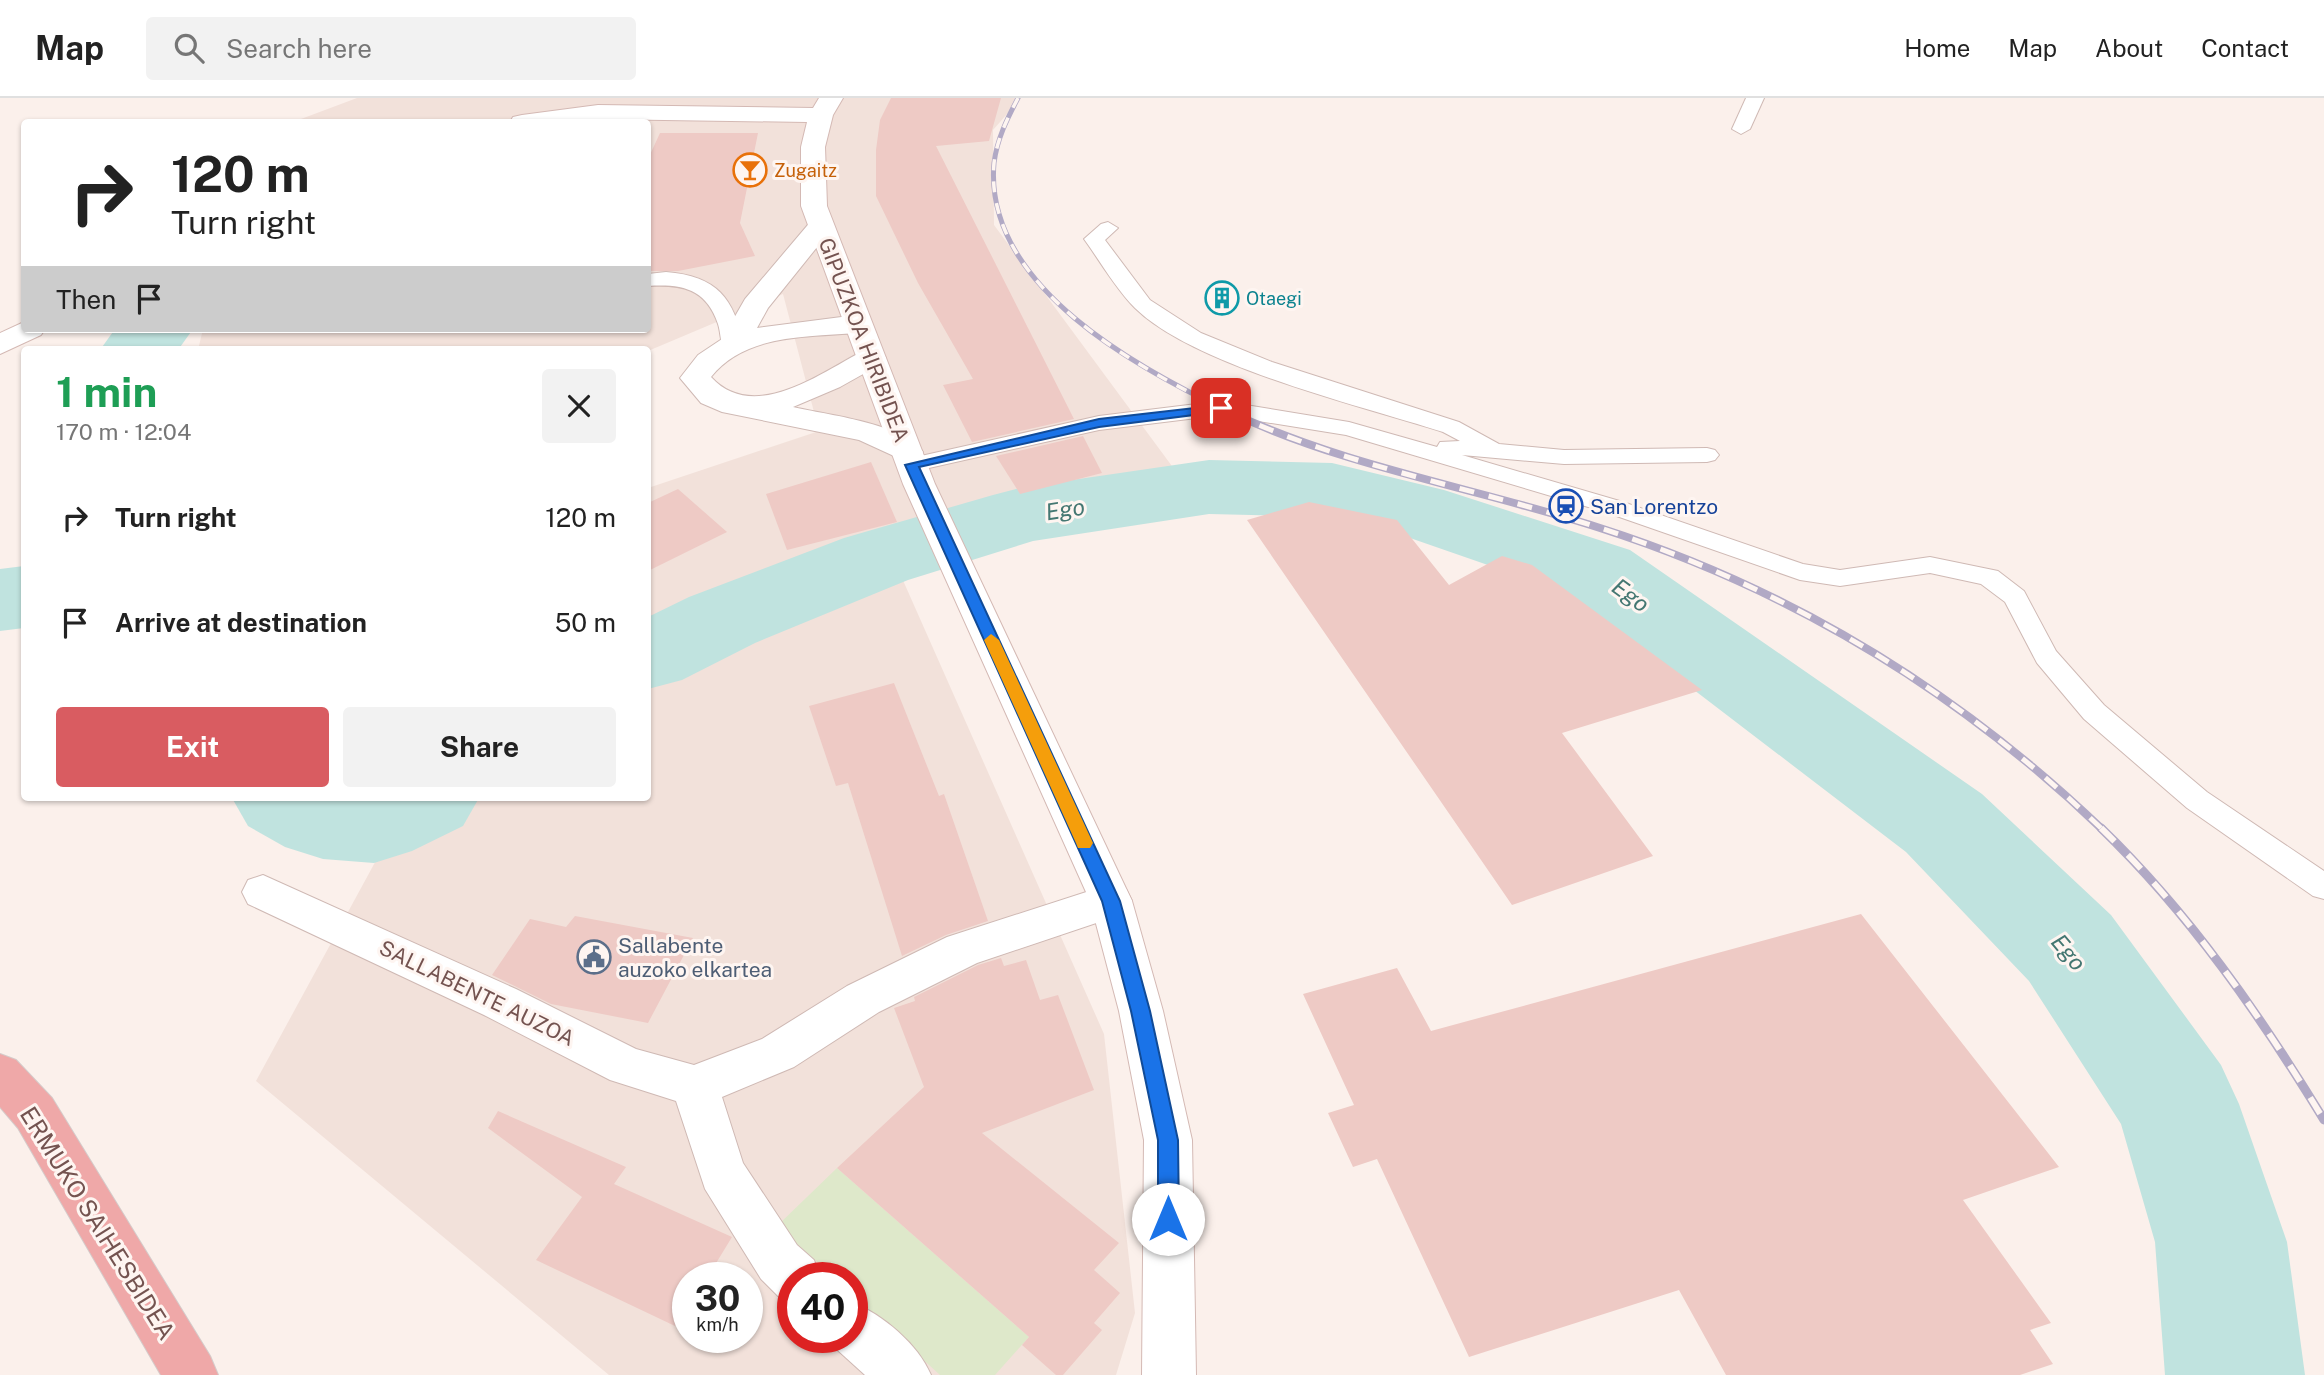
<!DOCTYPE html>
<meta charset="utf-8">
<style>
body{margin:0;font-family:"Public Sans",sans-serif;background:#f2f2f2;color:#222;height:100vh;display:flex;flex-direction:column;font-size:26px;white-space:nowrap}
*{box-sizing:border-box;margin:0}
p{font-size:23px;color:#767676}
.icon{flex:none;width:38px;height:38px;fill:none;stroke:currentColor;stroke-width:2;stroke-linecap:round;stroke-linejoin:round}
.map{position:relative;flex:1;overflow:hidden}
.drawer{position:absolute;left:21px;top:248px;width:630px;height:455px;display:flex;flex-direction:column;background:#fff;border-radius:7px;box-shadow:0 2px 5px #0004}
.drawer>*{flex:none}
.banner{position:absolute;left:21px;top:21px;width:630px;height:214px;border-radius:7px;box-shadow:0 2px 5px #0004;background:#fff;color:#222;overflow:hidden}
.speed{position:absolute;left:672px;top:1164px;display:flex;gap:14px;font-size:35px;font-weight:700;text-align:center}
.speed>*{display:grid;place-content:center;width:91px;height:91px;border-radius:50%;background:#fff;box-shadow:0 2px 5px #0004;line-height:1}
.speed small{font-size:18px;font-weight:400}
.speed .limit{border:10px solid #d22;background:#fff;color:#111}
.pin{position:absolute;display:grid;place-items:center;width:60px;height:60px;color:#fff;margin:-30px;border-radius:14px;box-shadow:0 4px 10px #0006}
.me{position:absolute;width:77px;margin:-38px;rotate:0deg;stroke-linejoin:round;filter:drop-shadow(0 0 5px #0008)}
.turn{display:flex;align-items:center;gap:24px;height:147px;padding:0 35px;font-size:32px}
.turn .icon{width:91px;height:91px;stroke-width:2.5}
.turn b{display:block;font-size:49px;line-height:60px}
.then{display:flex;align-items:center;height:66px;padding:0 35px;background:#0003;gap:14px;font-size:26px}
.round{display:grid;place-items:center;flex:none;width:74px;height:74px;border-radius:7px;background:#f2f2f2}
.headline{display:flex;align-items:center;justify-content:space-between;height:119px;padding:0 35px}
h1{font-size:42px;font-weight:700;line-height:52px;color:#1e9e55}
.action{display:flex;gap:14px;margin-top:auto;padding:14px 35px}
.action a{flex:1;height:80px;border-radius:7px;background:#d95c61;color:#fff;font-size:28px;font-weight:700;line-height:80px;text-align:center}
.action a+a{background:#f2f2f2;color:#222}
ul{padding:0;list-style:none}
li{display:flex;align-items:center;gap:21px;height:105px;padding:0 35px}
li div{flex:1}
li b{display:block;font-size:26px}
li em{font-style:normal}
header{display:flex;align-items:center;gap:42px;box-sizing:border-box;height:98px;padding:0 35px;background:#fff;border-bottom:2px solid #e0e0e0}
header strong{font-size:33px}
nav{display:flex;gap:38px;margin-inline-start:auto;font-size:24px}
.search{width:490px;height:63px;background:#f2f2f2;display:flex;align-items:center;gap:18px;box-sizing:border-box;padding:0 24px;border-radius:7px;color:#767676;font-size:26px}
.map>svg:first-child{display:block}
.residential{fill:#f2e1da;fill-rule:evenodd}
.green{fill:#dee8ca}
.lines{fill:none;stroke-linecap:round;stroke-linejoin:round}
.river{fill:#c0e3df;fill-rule:evenodd}
.building{fill:#eecac5}
.lane-casing{stroke:#cfb9b4;stroke-width:2}
.street-casing{stroke:#cfb9b4;stroke-width:2}
.secondary-casing{stroke:#d4b9b4;stroke-width:2}
.highway-casing{stroke:#d5cbca;stroke-width:2}
.lane{fill:#fff;fill-rule:evenodd}
.street{fill:#fff;fill-rule:evenodd}
.secondary{fill:#fff;fill-rule:evenodd}
.highway{fill:#efa8a8;fill-rule:evenodd}
.rail-far2-casing{stroke:#b1a9c5;stroke-width:5}
.rail-far1-casing{stroke:#b1a9c5;stroke-width:8}
.rail-casing{stroke:#b1a9c5;stroke-width:9}
.rail-far2{stroke:#fef5f1;stroke-width:3.5;stroke-dasharray:11;stroke-linecap:butt}
.rail-far1{stroke:#fef5f1;stroke-width:5;stroke-dasharray:15;stroke-linecap:butt}
.rail{stroke:#fef5f1;stroke-width:6;stroke-dasharray:19;stroke-linecap:butt}
.route{fill:#1a73e8;stroke:#114b97;stroke-width:2}
.slow{fill:#f59e0b}
.labels{text-anchor:middle;dominant-baseline:central;stroke-width:6;stroke-linejoin:round;paint-order:stroke}
.far-food-label{font-size:18px;fill:#c56008;stroke:#fef5f1;text-anchor:start}
.far-culture-label{font-size:18px;fill:#0d838f;stroke:#fef5f1;text-anchor:start}
.street-label{font-size:21px;fill:#745350;stroke:#fef5f1}
.transit-label{font-size:21px;fill:#164399;stroke:#fef5f1;text-anchor:start}
.service-label{font-size:21px;fill:#4e5e75;stroke:#fef5f1;text-anchor:start}
.water-label{font-size:23px;font-style:italic;fill:#447772;stroke:#fef5f1}
.near-street-label{font-size:24px;fill:#745350;stroke:#fef5f1}
</style>
<header>
<strong>Map</strong>
<div class="search"><svg class="icon" aria-label="search" viewBox="0 0 24 24"><circle cx="10" cy="10" r="6"/><path d="M15 15l6 6"/></svg>Search here</div>
<nav><a>Home</a><a>Map</a><a>About</a><a>Contact</a></nav>
</header>
<div class="map">
<svg width="2324" height="1277" viewBox="0 0 2324 1277">
<rect width="100%" height="100%" fill="#fbf0eb"/>
<path class="residential" d="M357,0H1021L993,32L994,127L1180,379L886,444L1104,936L1135,1215L1116,1277H609L256,983L410,700H648V390L819,333L783,196L648,253L198,252L203,231H648V24H293ZM688,1180H747V1239H688ZM793,1180H852V1239H793Z"/>
<polygon class="green" points="837,1070 1029,1239 995,1277 940,1277 852,1197 852,1180 834,1179 777,1128"/>
<g class="lines">
<g class="river">
<polygon points="115,231 193,231 178,252 100,252"/>
<polygon points="1209,362 1332,365 1444,392 1630,452 1982,696 2111,817 2221,967 2239,1006 2287,1144 2305,1277 2165,1277 2155,1144 2121,1026 2029,883 1906,754 1566,494 1387,432 1332,419 1209,416 1033,443 908,482 755,545 682,582 648,591 648,519 689,499 844,440 993,397 1024,389"/>
<polygon points="24,468 24,530 0,533 0,471"/>
<polygon points="232,700 479,700 463,728 412,753 374,765 323,761 285,749 248,728"/>
</g>
</g>
<g class="building">
<polygon points="891,0 1001,0 989,43 936,48 1074,321 972,344 943,287 973,281 918,185 876,98 876,52 880,22"/>
<polygon points="660,35 758,35 740,125 755,158 678,173 648,173 648,61"/>
<polygon points="1083,338 1102,375 1020,396 996,358"/>
<polygon points="871,364 897,424 787,452 766,396"/>
<polygon points="678,391 727,434 648,473 648,405"/>
<polygon points="1309,404 1397,422 1449,487 1502,458 1532,467 1702,592 1562,635 1653,758 1512,807 1247,422"/>
<polygon points="894,585 939,698 944,696 988,823 946,837 902,858 848,685 836,688 809,608"/>
<polygon points="1861,816 2059,1069 1963,1102 2051,1225 2030,1232 2053,1266 2020,1277 1726,1277 1679,1192 1469,1259 1377,1061 1353,1069 1328,1015 1354,1007 1303,896 1397,870 1431,933"/>
<polygon points="575,818 693,840 648,925 551,906 492,877 530,821 566,829"/>
<polygon points="1001,860 1004,868 1026,862 1040,902 1058,897 1094,992 982,1035 1119,1145 1094,1172 1120,1195 1094,1225 1102,1232 1063,1277 1056,1277 1022,1247 1029,1239 837,1070 924,989 894,910 915,903 914,899 978,867"/>
<polygon points="498,1013 626,1069 614,1086 732,1139 707,1180 688,1180 688,1209 675,1228 536,1162 582,1099 488,1030"/>
</g>
<g class="lines">
<defs>
<g id="lane">
<polygon points="1746,0 1764,0 1750,31 1741,36 1732,31"/>
<path d="M1108,124L1118,130L1105,142L1150,202L1201,235L1272,264L1459,324L1499,346L1564,352L1707,350L1715,352L1719,357L1715,362L1707,364L1564,366L1462,357L1623,404L1803,466L1840,472L1930,459L1998,473L2024,493L2056,553L2104,607L2207,694L2324,773V801L2313,798L2187,710L2084,621L2037,565L2005,504L1981,486L1930,475L1840,488L1800,482L1605,414L1346,337L1221,317L1099,332L911,374L903,372L899,367L903,362L1099,318L1221,303L1349,324L1437,349L1440,344L1460,343L1443,334C1362,308 1194,268 1135,210C1116,191 1100,163 1084,141L1101,126Z"/>
<path d="M666,174C717,178 734,200 744,248L741,253H725C720,245 721,235 718,226C706,190 681,186 648,188V176Z"/>
</g>
<g id="street">
<path d="M821,120L830,122L834,128L768,210L757,230L857,217L867,220L871,226L867,232L857,235C807,239 745,236 711,279C753,325 818,277 861,254L871,251L881,254L886,260L881,266L840,289L793,309C827,317 903,325 923,354L918,361L907,364L859,342L722,314L701,305L680,280L698,257L722,241L745,201L812,122Z"/>
<polygon points="263,777 516,891 636,951 694,967 762,941 847,888 947,839 1111,786 1126,791 1132,803 1126,815 977,865 879,914 794,969 722,999 743,1065 797,1147 814,1162 821,1180 793,1180 793,1204 778,1198 761,1181 705,1091 676,1003 610,982 484,917 248,806 242,794 248,782"/>
<path d="M852,1204C883,1217 918,1246 931,1277H865L833,1248L830,1239H852Z"/>
</g>
<g id="secondary">
<polygon points="819,0 843,0 833,17 825,49 827,108 935,386 1132,803 1163,913 1192,1042 1196,1277 1142,1277 1144,1042 1119,913 1090,803 903,386 801,108 801,49 807,24 598,21 573,24 510,24 513,19 522,17 598,7 813,10"/>
<polygon points="24,224 24,231 45,231 41,237 0,256 0,235"/>
</g>
<polygon id="highway" points="0,956 16,962 52,1000 210,1258 218,1277 161,1277 18,1030 0,1009"/>
</defs>
<use href="#lane" class="lane-casing"/>
<use href="#street" class="street-casing"/>
<use href="#secondary" class="secondary-casing"/>
<use href="#highway" class="highway-casing"/>
<use href="#lane" class="lane"/>
<use href="#street" class="street"/>
<use href="#secondary" class="secondary"/>
<use href="#highway" class="highway"/>
<defs>
<path id="rail-far2" d="M1018,0C1007,21 997,41 994,65C983,189 1142,273 1236,317"/>
<path id="rail-far1" d="M1232,315C1346,369 1480,391 1600,430C1791,491 1959,594 2103,732"/>
<path id="rail" d="M2101,730C2190,816 2260,917 2324,1022"/>
</defs>
<use href="#rail-far2" class="rail-far2-casing"/>
<use href="#rail-far1" class="rail-far1-casing"/>
<use href="#rail" class="rail-casing"/>
<use href="#rail-far2" class="rail-far2"/>
<use href="#rail-far1" class="rail-far1"/>
<use href="#rail" class="rail"/>
</g>
<polygon class="route" points="1221,307 1225,308 1225,313 1099,329 919,369 1120,803 1150,913 1178,1042 1179,1121 1176,1127 1168,1130 1161,1127 1158,1121 1158,1042 1131,913 1102,803 905,367 1099,321"/>
<polygon class="slow" points="991,536 999,542 1093,745 1090,750 1078,750 1076,745 984,542"/>
<defs>
<symbol id="bar-ring" viewBox="-11 -11 22 22"><circle r="9.5" fill="#fef5f1" stroke="#e8710a" stroke-width="1.5"/><path d="M-6-5H6L.8 .8V4.5H3.5V6h-7V4.5H-.8V.8Z" fill="#e8710a"/></symbol>
<symbol id="building-ring" viewBox="-11 -11 22 22"><circle r="9.5" fill="#fef5f1" stroke="#0f9aa8" stroke-width="1.5"/><path d="M-4-6H4V6H1V3H-1V6H-4ZM-2.5-4.3h1.7v1.8h-1.7ZM.8-4.3h1.7v1.8H.8ZM-2.5-1h1.7V.8h-1.7ZM.8-1h1.7V.8H.8Z" fill="#0f9aa8"/></symbol>
<symbol id="station-ring" viewBox="-11 -11 22 22"><circle r="9.5" fill="#fef5f1" stroke="#1a4fb4" stroke-width="1.5"/><path d="M-3-6H3Q5-6 5-4V2Q5 4 3 4L4.5 6H3L1.5 4h-3L-3 6H-4.5L-3 4Q-5 4-5 2V-4Q-5-6-3-6ZM-3.5-4v3h7v-3ZM-3.5 1v1.5H-2V1ZM2 1v1.5H3.5V1Z" fill="#1a4fb4"/></symbol>
<symbol id="civic-ring" viewBox="-11 -11 22 22"><circle r="9.5" fill="#fef5f1" stroke="#5c6f8a" stroke-width="1.5"/><path d="M-.6-6.5H3V-4.5H.6V-3L4-1V1h2V6H-6V1h2V-1L-.6-3ZM-1.2 2.5V6h2.4V2.5Z" fill="#5c6f8a"/></symbol>
</defs>
<g fill-rule="evenodd">
<use href="#bar-ring" x="731" y="53" width="38" height="38"/>
<use href="#building-ring" x="1203" y="181" width="38" height="38"/>
<use href="#station-ring" x="1547" y="389" width="38" height="38"/>
<use href="#civic-ring" x="575" y="840" width="38" height="38"/>
</g>
<g class="labels">
<g class="far-food-label">
<text x="774" y="72">Zugaitz</text>
</g>
<g class="far-culture-label">
<text x="1246" y="200">Otaegi</text>
</g>
<g class="street-label">
<text transform="translate(864 242) rotate(69)">GIPUZKOA HIRIBIDEA</text>
<text transform="translate(477 895) rotate(26)">SALLABENTE AUZOA</text>
</g>
<g class="transit-label">
<text x="1590" y="408">San Lorentzo</text>
</g>
<g class="service-label">
<text x="618" y="847">Sallabente<tspan x="618" dy="24">auzoko elkartea</tspan></text>
</g>
<g class="water-label">
<text transform="translate(1065 411) rotate(-9)">Ego</text>
<text transform="translate(1631 497) rotate(36)">Ego</text>
<text transform="translate(2069 854) rotate(50)">Ego</text>
</g>
<g class="near-street-label">
<text transform="translate(98 1125) rotate(58)">ERMUKO SAIHESBIDEA</text>
</g>
</g>
</svg>
<div class="speed"><div>30<small>km/h</small></div><div class="limit">40</div></div>
<div class="pin" style="left:1221px;top:310px;background:#d93025"><svg class="icon" aria-label="arrive" viewBox="0 0 24 24"><path d="M6 21V4h12l-3 4 3 4H6"/></svg></div>
<svg class="me" style="left:1168px;top:1121px" viewBox="-20 -20 40 40"><circle r="19" fill="#fff"/><path d="M0-13L10 11 0 6-10 11z" fill="#1a73e8"/></svg>
<div class="banner">
<div class="turn"><svg class="icon" aria-label="right" viewBox="0 0 24 24"><path d="M7 20v-9h11M14 6l5 5-5 5"/></svg><div><b>120 m</b>Turn right</div></div>
<div class="then">Then<svg class="icon" aria-label="arrive" viewBox="0 0 24 24"><path d="M6 21V4h12l-3 4 3 4H6"/></svg></div>
</div>
<section class="drawer">
<div class="headline"><div><h1>1 min</h1><p>170 m · 12:04</p></div><a class="round"><svg class="icon" aria-label="close" viewBox="0 0 24 24"><path d="M6 6l12 12M18 6L6 18"/></svg></a></div>
<ul>
<li><svg class="icon" aria-label="right" viewBox="0 0 24 24"><path d="M7 20v-9h11M14 6l5 5-5 5"/></svg><div><b>Turn right</b></div><em>120 m</em></li>
<li><svg class="icon" aria-label="arrive" viewBox="0 0 24 24"><path d="M6 21V4h12l-3 4 3 4H6"/></svg><div><b>Arrive at destination</b></div><em>50 m</em></li>
</ul>
<div class="action"><a>Exit</a><a>Share</a></div>
</section>
</div>
